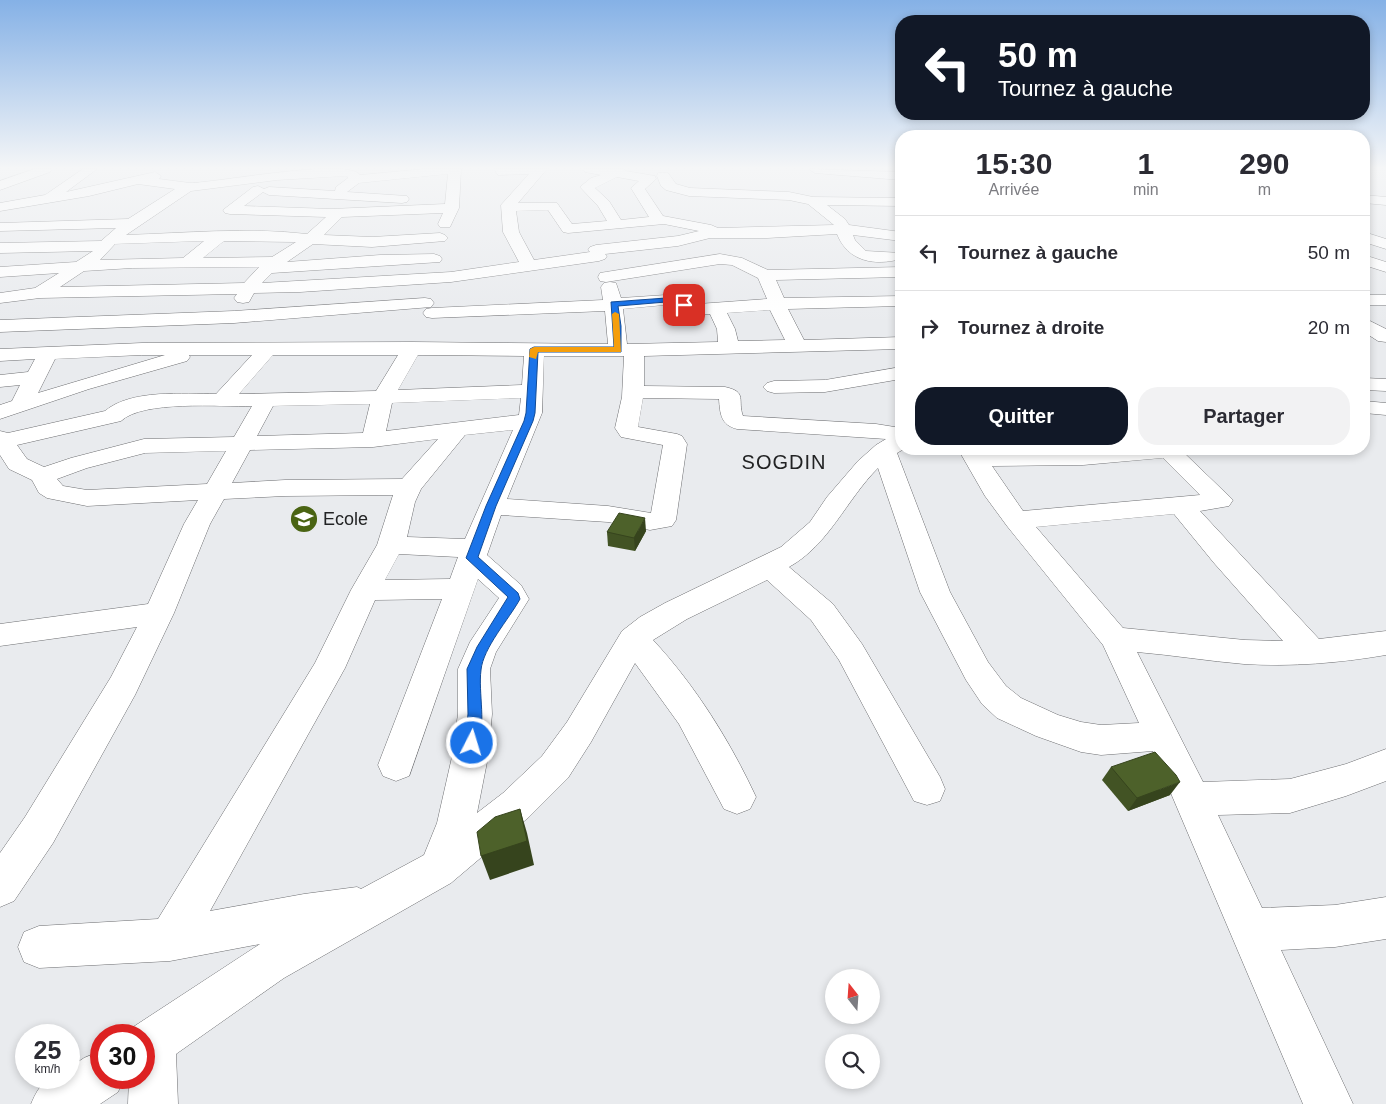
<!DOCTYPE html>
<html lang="fr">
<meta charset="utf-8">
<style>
body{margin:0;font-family:Arial,sans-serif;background:#f2f2f3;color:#2b2b33;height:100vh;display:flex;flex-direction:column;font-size:19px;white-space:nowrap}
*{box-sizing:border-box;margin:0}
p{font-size:16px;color:#7c7c81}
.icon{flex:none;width:28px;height:28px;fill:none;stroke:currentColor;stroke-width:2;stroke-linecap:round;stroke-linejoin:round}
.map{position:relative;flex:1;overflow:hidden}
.sheet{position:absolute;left:895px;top:130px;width:475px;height:325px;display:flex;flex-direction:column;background:#fff;border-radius:20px;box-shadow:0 2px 8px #0003}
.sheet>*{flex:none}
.guide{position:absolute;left:895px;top:15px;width:475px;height:105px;border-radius:20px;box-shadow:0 2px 8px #0003;background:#111827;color:#fff;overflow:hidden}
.needle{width:32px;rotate:343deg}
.fabs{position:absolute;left:825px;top:969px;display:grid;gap:10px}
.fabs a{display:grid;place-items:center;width:55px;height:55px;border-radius:50%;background:#fff;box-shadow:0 2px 8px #0003;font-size:25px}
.speed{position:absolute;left:15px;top:1024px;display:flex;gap:10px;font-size:25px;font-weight:700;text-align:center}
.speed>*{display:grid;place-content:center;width:65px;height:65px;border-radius:50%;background:#fff;box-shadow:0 2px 8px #0003;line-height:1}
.speed small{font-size:12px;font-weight:400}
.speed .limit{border:8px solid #d22;background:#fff;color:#111}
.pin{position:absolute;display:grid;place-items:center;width:42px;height:42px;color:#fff;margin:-21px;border-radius:10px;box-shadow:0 2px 8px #0006}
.me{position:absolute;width:55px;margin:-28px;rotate:5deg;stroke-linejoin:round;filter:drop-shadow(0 0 4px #0008)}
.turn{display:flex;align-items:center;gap:18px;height:105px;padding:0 20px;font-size:22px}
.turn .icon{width:65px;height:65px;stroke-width:2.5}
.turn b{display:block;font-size:35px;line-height:42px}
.eta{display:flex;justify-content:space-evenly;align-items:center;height:85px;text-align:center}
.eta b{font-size:30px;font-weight:600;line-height:35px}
.primary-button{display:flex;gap:10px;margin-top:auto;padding:10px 20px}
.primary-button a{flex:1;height:58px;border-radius:20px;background:#111827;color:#fff;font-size:20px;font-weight:600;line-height:58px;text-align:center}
.primary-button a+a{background:#f2f2f3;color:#2b2b33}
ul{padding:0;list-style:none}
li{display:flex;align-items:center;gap:15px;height:75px;padding:0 20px;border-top:1px solid #e1e1e2}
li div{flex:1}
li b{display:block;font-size:19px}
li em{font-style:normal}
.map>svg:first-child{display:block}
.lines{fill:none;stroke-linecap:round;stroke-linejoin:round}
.minor-casing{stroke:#6d6e71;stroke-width:1}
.minor{fill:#fff;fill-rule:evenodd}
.wall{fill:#425324}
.shaded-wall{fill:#36441d}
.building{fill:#4d612a;stroke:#36441d}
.route{fill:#1a73e8;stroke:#114b97}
.slow{fill:#f59e0b}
.labels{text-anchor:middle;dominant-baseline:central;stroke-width:5;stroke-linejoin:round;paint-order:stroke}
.poi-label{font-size:18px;fill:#222324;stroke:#e9ebee;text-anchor:start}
.quarter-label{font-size:20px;letter-spacing:1px;fill:#222324;stroke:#e9ebee}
</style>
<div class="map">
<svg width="1386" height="1104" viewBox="0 0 1386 1104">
<rect width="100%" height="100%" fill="#e9ebee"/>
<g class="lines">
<defs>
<g id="minor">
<polygon points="34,169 52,169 50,172 0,190 0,181"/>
<path d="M83,169H97L66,192L155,172L161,176L159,179C169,180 180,182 190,183C215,183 349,157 360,175L425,169H461L459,208L450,227H440L438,224L443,213L342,217L324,235L372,237L440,233L445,235L448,238L445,241L372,247L313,244L287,262L380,255L434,254L440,256L442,259L440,262L272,273L262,283L451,272L519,262L503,232L501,205L529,174L498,175L494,169H547L518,203H557L572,224L607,221L598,206L580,187L591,178L601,175L585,172L583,169H623L626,171L655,176L656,179L645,189L663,216L711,225L718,228L834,225L808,204L789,200L689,196L666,190L661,186L657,176L658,173H668L676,184L690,188L789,192L813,197L901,198V206L827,205L845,219L849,225L901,232V241L853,235L855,240L866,251L901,253V259C875,266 848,262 837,234L767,238H710L678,246L605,254L607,256L605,259L599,261L451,282L300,292L254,293L249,302L243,303L237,302L234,298L237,294L40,298L0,303V293L35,288L59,273L0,277V267L76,262L93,251L0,253V243L101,241L116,228L0,231V223L128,219L175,189L138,184L89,196L0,211V203L45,195ZM448,174L445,204L331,209L244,206L263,192L269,195L402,203L407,202L409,199L407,196L347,192L359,183ZM347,176L348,178L336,187L335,191L269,187L264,189L258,186L253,187L223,210L225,213L230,214L326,217L307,234C247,227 186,233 126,235L191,191L277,180ZM617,177L639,181L631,188L649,217L621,220L609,201L595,188ZM548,210L563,232L568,233L664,224L699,231L678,236L596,245L590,247L588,250L590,252L534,260L519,232L516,211ZM204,241L183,258L100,260L115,244ZM224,241L296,242L272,257L203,258ZM259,267L244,283L60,287L84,271L132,268Z"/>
<polygon points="809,169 901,172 901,180 815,173"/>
<polygon points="1364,195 1386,197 1386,205 1364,203"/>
<polygon points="1364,232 1386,239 1386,249 1364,242"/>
<path d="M720,254L742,258L768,270L901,267V277L776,280L784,298L901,296V306L788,309L804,340L901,337V349L644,356V386L725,387C748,392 737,400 743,416L876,424L901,428V449H904L897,453L950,592L988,662L1006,686L1021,698L1058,715L1081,722L1101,725L1139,723L1103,645L1007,526L985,496L958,449H982L983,452L1180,449L1233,500L1229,506L1200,511L1319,639L1386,631V655C1339,663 1292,667 1244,664C1208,661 1173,655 1137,652L1203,782L1290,779L1346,764L1386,749V781L1346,796L1290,813L1218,815L1262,908L1335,905L1386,897V939L1335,947L1281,950L1353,1104H1303L1153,751L1101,755L1081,752L1036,736L997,718L982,704L966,680L920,592L878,468C846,500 829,545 789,567L833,604L862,644L940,777L945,789L940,801L927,805L914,801L839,660L811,620L767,580L687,619L653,640C695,685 730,741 756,797L750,809L737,814L724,809L679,724L635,663L591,742L568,778L529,817L451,883L284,978L176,1054L178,1104H128L129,1078H144V1035H126L127,1031L260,944L170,961L39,968L24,962L18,947L24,932L39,926L158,919L315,663L351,590L377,545L393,495L285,496L224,499L210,524L174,613L135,695L53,843L14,901L0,907V853L25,817L111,677L137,627L0,646V624L148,604L184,524L198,500L87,506L47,498L39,493L32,480L9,469L0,455V431L8,433L105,411C131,389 184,394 216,394L252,355H189L190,357L187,361L89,389L0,419V405L12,401L20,385L0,387V375L28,372L35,359L0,361V349L142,343L412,342L608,344L605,311L432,318L426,317L423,313L426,309L432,308L603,300L601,287L604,283L610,282L616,283L621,298L666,295L698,304L767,299L758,278L732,265L720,264L606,282L600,281L598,277L600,273L606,272ZM665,305L697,314H710L717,329L718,342L627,344L623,309ZM770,310L785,340L738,341L735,329L727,313ZM142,355H165L38,393L55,359ZM273,355H398L376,391L239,394ZM418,355L524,356L522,385L398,390ZM544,356H624L622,397L615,428L621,437L663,445L651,513L608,506L507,499L542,413ZM521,398L519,415L386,431L392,403ZM643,398L719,399C720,414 721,425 737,429L886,439L876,445L858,461L827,497L810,522L781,547L665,603L640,617L622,631L567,722L542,756L503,793L477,813L488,757L492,714L490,669L496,652L529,599L521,585L487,555L501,515L608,522L650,530L672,526L676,520L687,444L682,436L677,434L638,427ZM370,404L363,433L257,436L273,406ZM252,406L234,437L144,439L71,458L44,467L27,459L17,445L121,421C143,400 220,407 252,406ZM513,430L465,539L407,537L415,502L421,489L465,435ZM438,439L402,479L285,480L232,483L250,450L373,447ZM226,451L207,484L87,490L63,486L57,479L87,468L145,453ZM1163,458L1200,495L1023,511L992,466L1083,465ZM1174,514L1214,563L1283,641L1245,640L1123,628L1036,527ZM399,554L458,557L450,579L385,580ZM478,579L499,598L470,642L458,669V714L452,757L437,823L424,855L361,889L357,887L304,894L210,911L345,668L375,600L442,599L378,765L383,776L396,781L409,776Z"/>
<polygon points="1364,255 1386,262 1386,272 1364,265"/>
<rect x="1364" y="295" width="22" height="10"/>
<polygon points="425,298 431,299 434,303 431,307 234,323 0,332 0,320 234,311"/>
<polygon points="1364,318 1386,329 1386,342 1378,341 1364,332"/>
<polygon points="895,368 901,369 901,379 825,392 774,393 767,391 763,387 767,383 774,381 825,380"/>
<polygon points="1364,378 1386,379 1386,391 1364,390"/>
<polygon points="1364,401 1386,403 1386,415 1364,413"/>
<path d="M101,1051V1078H124L118,1092L100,1104H31C40,1083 45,1078 69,1078V1068L84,1058Z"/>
</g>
</defs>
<use href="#minor" class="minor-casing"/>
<use href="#minor" class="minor"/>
</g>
<g class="wall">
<polygon points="646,531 635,551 608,546 607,532"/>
<polygon points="1111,767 1170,795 1128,811 1102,780"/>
</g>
<g class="shaded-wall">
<polygon points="645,518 646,531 635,551 634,538"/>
<polygon points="1180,782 1170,795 1128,811 1137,798"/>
<polygon points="520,809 527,833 534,865 490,880 481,856"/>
</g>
<g class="building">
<polygon points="619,513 645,518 634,538 607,532"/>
<polygon points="1155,752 1176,775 1180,782 1137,798 1111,767"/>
<polygon points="520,809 527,841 481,856 477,832 495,817"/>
</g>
<linearGradient id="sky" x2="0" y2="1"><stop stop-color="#85b1e6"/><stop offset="0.52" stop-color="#f5f6f7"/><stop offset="1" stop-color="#f5f6f7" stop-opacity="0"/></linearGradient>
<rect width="1386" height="323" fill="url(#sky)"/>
<path class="route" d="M666,298L688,305L684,307L666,302L618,306L621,326V352H538L535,413L533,421L496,506L478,557L518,593L520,599C509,619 483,648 481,670C478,693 487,726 477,747L472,749L467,747L465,743L468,714L467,669L477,647L508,597L466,558L486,506L524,421L526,413L530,349L534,347H614L611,302Z"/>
<polygon class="slow" points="615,312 619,314 621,352 538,352 536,359 529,357 530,349 534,347 614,347 612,314"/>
<defs>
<symbol id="school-disc" viewBox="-11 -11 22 22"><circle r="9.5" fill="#4a6413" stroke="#e9ebee"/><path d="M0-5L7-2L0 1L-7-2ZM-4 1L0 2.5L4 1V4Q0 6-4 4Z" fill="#fff"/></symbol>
</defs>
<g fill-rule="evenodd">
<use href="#school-disc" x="288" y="503" width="32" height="32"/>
</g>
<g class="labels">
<g class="poi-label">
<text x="323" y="519">Ecole</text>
</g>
<g class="quarter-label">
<text x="784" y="462">SOGDIN</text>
</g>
</g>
</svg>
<div class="fabs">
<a><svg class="needle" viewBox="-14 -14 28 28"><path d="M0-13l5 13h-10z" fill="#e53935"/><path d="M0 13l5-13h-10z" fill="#7c7c81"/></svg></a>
<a><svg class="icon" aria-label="search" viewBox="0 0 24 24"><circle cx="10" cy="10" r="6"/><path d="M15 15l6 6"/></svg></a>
</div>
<div class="speed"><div>25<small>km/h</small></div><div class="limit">30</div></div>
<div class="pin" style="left:684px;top:305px;background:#d93025"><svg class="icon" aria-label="arrive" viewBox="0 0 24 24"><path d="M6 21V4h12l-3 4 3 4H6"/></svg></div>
<svg class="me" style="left:472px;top:743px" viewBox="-20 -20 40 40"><circle r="17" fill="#1a73e8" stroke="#fff" stroke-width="3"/><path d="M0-11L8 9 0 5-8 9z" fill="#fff"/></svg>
<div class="guide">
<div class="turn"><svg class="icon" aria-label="left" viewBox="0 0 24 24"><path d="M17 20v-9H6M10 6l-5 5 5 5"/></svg><div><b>50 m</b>Tournez à gauche</div></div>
</div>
<section class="sheet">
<div class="eta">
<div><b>15:30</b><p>Arrivée</p></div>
<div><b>1</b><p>min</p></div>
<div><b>290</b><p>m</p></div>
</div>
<ul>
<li><svg class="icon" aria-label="left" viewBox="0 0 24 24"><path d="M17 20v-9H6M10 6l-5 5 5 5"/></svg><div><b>Tournez à gauche</b></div><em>50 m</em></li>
<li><svg class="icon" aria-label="right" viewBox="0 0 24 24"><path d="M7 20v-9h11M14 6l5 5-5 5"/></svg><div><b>Tournez à droite</b></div><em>20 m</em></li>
</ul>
<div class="primary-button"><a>Quitter</a><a>Partager</a></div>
</section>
</div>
